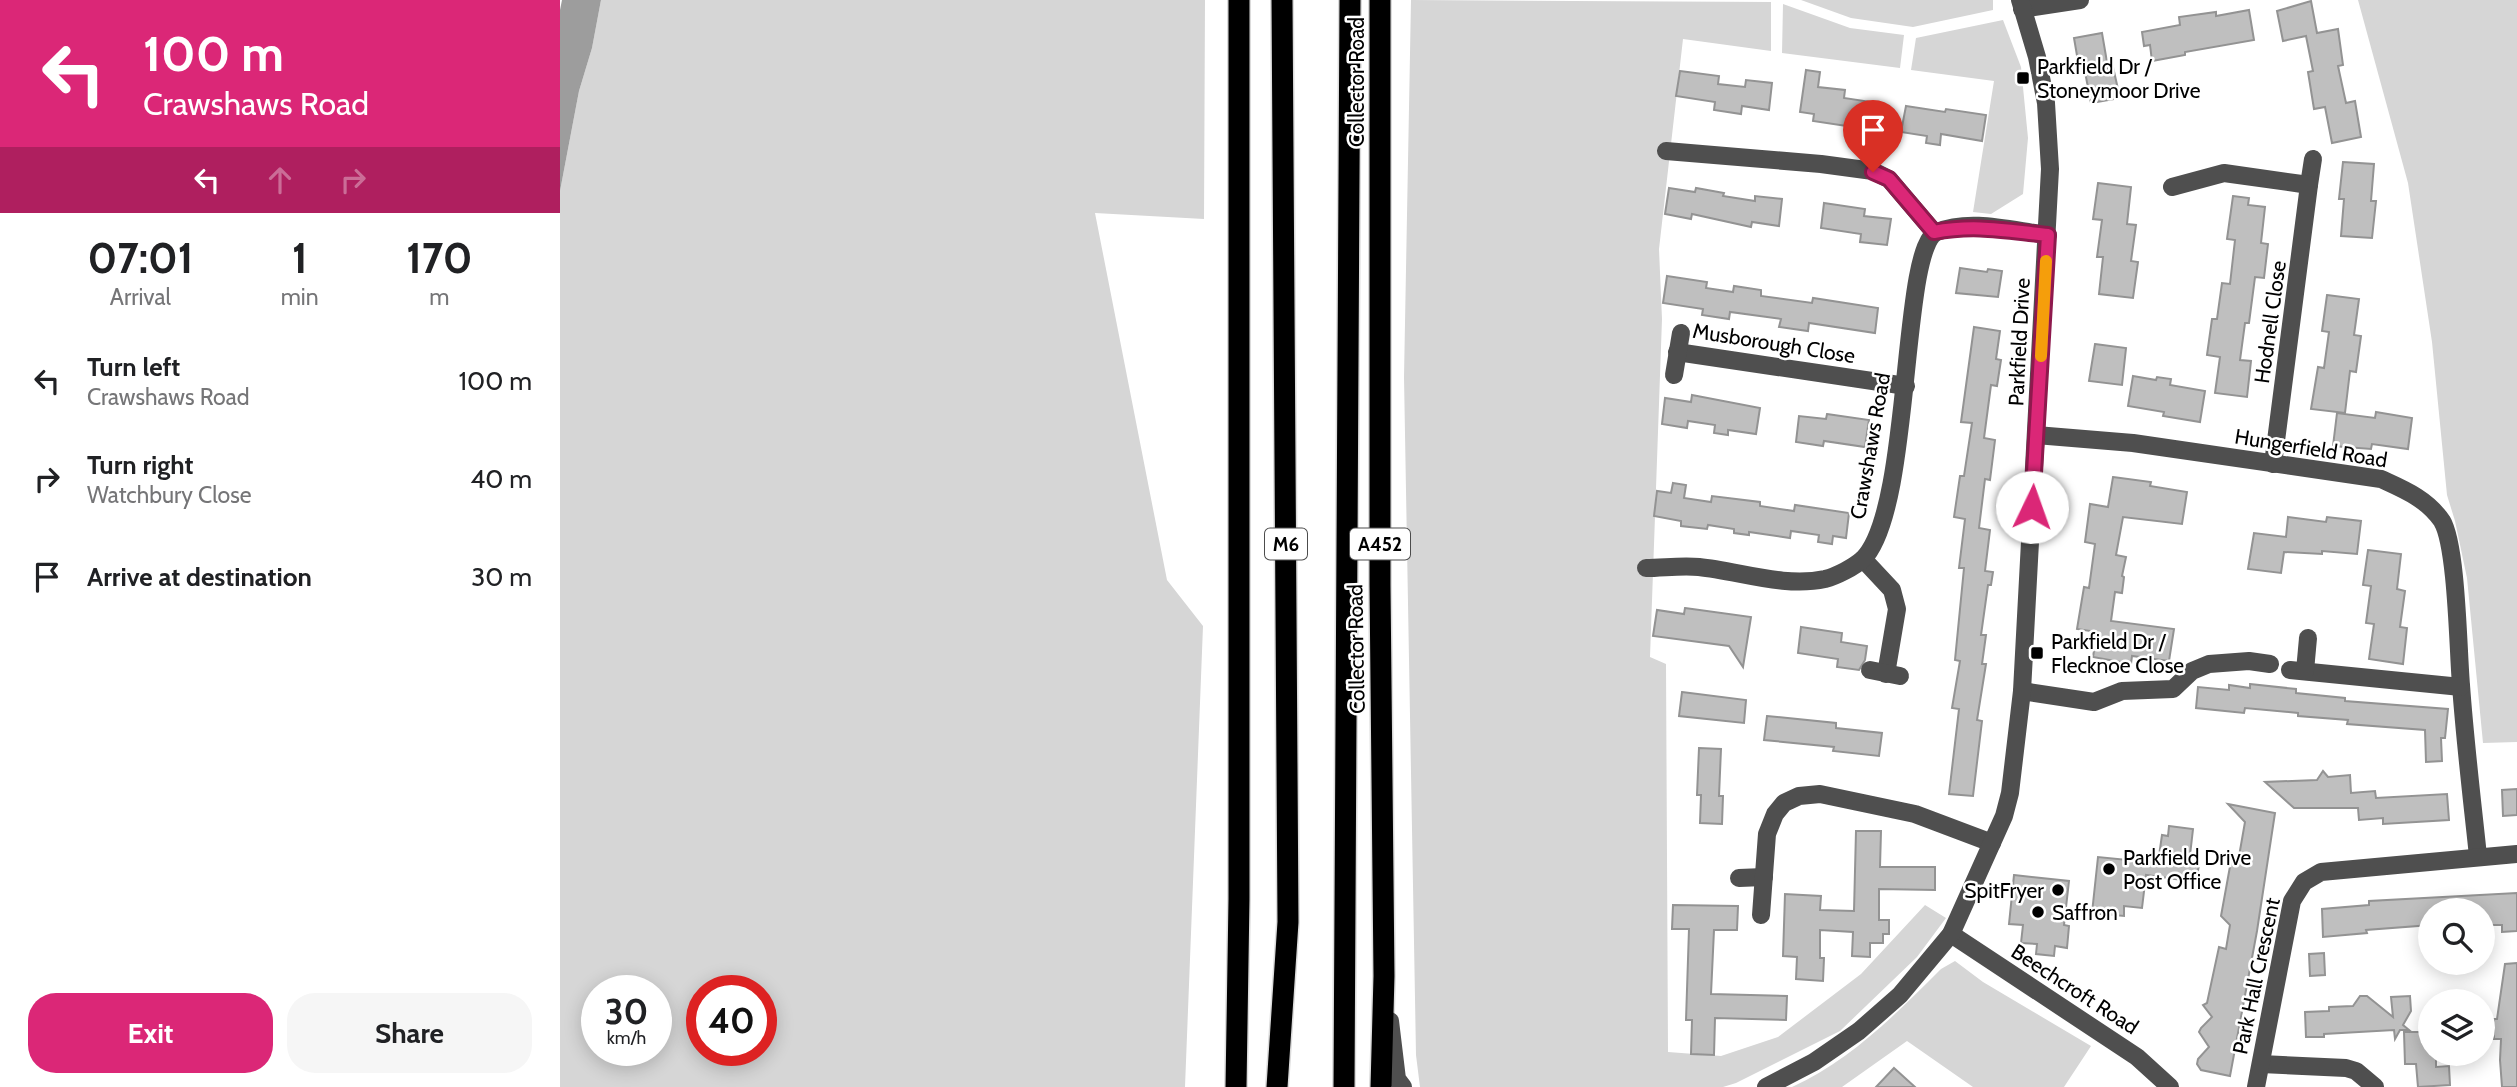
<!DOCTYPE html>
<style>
body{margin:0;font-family:Cabin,sans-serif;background:#f6f6f6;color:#202124;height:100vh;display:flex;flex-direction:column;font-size:26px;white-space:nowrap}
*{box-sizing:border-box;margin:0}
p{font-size:23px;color:#757577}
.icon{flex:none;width:38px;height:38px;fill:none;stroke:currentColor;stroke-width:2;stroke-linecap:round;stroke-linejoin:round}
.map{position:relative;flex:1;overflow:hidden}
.details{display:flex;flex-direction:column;background:#fff;width:560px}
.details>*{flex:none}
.hud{background:#db2777;color:#fff;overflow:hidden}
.tools{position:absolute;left:1858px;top:898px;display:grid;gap:14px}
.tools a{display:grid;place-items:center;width:77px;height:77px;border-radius:50%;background:#fff;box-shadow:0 4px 18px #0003;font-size:35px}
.speed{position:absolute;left:21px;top:975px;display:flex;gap:14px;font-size:35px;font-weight:700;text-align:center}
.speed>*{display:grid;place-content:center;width:91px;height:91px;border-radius:50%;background:#fff;box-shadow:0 4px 18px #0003;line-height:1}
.speed small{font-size:18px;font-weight:400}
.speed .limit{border:10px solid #d22;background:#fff;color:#111}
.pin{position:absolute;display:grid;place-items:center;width:60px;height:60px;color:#fff;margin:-72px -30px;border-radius:50% 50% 50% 0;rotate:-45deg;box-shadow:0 0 7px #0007}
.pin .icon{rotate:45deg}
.me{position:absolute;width:77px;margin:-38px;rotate:3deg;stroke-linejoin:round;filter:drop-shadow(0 0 5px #0008)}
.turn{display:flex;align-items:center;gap:24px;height:147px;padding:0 28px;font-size:32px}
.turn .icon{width:91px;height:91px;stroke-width:2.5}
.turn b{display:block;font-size:49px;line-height:60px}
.lanes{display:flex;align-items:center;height:66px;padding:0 28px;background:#0003;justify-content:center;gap:35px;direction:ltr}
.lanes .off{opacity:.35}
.eta{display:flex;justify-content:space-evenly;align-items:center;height:119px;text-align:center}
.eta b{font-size:42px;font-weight:700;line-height:49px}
.button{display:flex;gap:14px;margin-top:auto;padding:14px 28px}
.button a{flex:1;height:80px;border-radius:28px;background:#db2777;color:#fff;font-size:28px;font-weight:700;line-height:80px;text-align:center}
.button a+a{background:#f6f6f6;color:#202124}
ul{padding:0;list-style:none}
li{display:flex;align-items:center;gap:21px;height:98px;padding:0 28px}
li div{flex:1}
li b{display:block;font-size:26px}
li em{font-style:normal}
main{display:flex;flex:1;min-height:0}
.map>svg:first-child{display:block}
.green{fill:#d6d6d6;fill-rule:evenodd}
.water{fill:#9d9d9d}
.building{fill:#bfbfbf;stroke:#939393;stroke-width:2}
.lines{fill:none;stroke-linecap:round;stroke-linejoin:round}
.highway-casing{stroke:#dbdbdb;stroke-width:24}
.minor{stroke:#4f4f4f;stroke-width:18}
.highway{stroke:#000;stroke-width:21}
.route-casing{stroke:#8e194d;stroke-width:18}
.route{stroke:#db2777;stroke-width:12}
.slow{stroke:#f59e0b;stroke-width:12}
.poi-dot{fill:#000;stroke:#fff;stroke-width:2.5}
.labels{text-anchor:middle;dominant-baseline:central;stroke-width:5;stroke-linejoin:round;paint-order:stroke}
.shield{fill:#fff;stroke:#4c4c4c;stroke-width:2}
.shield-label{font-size:19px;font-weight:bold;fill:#000}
.poi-label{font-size:21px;fill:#000;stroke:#fff;text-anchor:start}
.street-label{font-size:21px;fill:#000;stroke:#fff}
</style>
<main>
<section class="details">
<div class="hud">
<div class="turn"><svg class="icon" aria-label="left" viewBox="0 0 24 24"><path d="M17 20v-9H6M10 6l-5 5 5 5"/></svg><div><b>100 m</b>Crawshaws Road</div></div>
<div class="lanes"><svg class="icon" aria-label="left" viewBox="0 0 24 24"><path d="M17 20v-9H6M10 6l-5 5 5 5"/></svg><svg class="icon off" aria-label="ahead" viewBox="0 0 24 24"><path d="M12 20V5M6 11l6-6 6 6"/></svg><svg class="icon off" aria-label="right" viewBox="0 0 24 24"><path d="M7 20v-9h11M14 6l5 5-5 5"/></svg></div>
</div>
<div class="eta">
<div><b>07:01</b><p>Arrival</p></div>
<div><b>1</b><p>min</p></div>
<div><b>170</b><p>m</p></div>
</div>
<ul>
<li><svg class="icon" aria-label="left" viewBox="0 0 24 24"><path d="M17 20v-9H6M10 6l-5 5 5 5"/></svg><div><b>Turn left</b><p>Crawshaws Road</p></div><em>100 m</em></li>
<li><svg class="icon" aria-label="right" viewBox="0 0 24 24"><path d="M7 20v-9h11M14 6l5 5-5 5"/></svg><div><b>Turn right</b><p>Watchbury Close</p></div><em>40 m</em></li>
<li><svg class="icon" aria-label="arrive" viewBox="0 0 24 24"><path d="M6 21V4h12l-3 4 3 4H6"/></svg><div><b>Arrive at destination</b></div><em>30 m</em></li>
</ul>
<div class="button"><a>Exit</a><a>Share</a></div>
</section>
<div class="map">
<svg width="1957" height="1087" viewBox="0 0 1957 1087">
<rect width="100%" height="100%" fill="#fff"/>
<g class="green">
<path d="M41,0H645L644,219L535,213L607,580L643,626L625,1087H0V191L19,91L32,48ZM37,990H96V1050H37ZM142,990H201V1050H142Z"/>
<polygon points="851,0 1211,2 1211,51 1123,39 1099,249 1102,319 1090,657 1106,664 1108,1052 1161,1056 1218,1037 1301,974 1365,905 1386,918 1357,957 1280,1031 1176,1083 1163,1087 860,1087 856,1055 844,377"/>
<polygon points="1241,0 1433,0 1433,10 1353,27 1291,18"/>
<polygon points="1798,0 1957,0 1957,742 1923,743 1907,578 1895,521 1887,495 1872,342 1848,183"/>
<polygon points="1223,4 1290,28 1344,35 1340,68 1222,53"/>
<polygon points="1443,20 1461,67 1468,138 1463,194 1431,214 1413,212 1434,81 1351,70 1356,38"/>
<path d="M1395,961L1423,982L1531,1046L1504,1087H1413L1347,1041L1282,1087H1232C1290,1061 1337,1013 1381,969Z"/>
</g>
<polygon class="water" points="2,0 41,0 32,48 19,91 0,191 0,10"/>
<g class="building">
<polygon points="1751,1 1757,33 1778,29 1783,65 1778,66 1786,103 1795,101 1801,137 1772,143 1765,107 1754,109 1748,72 1753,71 1746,36 1723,41 1717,11"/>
<polygon points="1689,10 1694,40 1625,52 1625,55 1592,61 1590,45 1584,46 1582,32 1620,25 1619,17 1656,12 1656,16"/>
<polygon points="1542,33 1548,68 1553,67 1560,98 1531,103 1525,72 1520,73 1514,38"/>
<polygon points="1246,70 1260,72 1258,87 1285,90 1284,98 1311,102 1307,129 1253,121 1254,114 1240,112"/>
<polygon points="1120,71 1159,76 1158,84 1185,87 1186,80 1212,83 1209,110 1182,106 1181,114 1154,110 1155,102 1116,96"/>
<polygon points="1346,106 1385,112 1386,109 1426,115 1422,141 1381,134 1380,145 1366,143 1367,136 1341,132"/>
<polygon points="1783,162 1814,164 1811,201 1816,201 1812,238 1781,236 1784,199 1779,199"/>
<polygon points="1538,183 1571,187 1567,224 1576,225 1571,261 1578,262 1573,298 1539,294 1543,257 1537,257 1542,220 1533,219"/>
<polygon points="1109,188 1135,192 1136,188 1164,193 1163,196 1195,201 1195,196 1222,199 1219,226 1192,222 1191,227 1132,214 1131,219 1105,214"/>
<polygon points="1673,196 1689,198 1688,205 1705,207 1701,243 1708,244 1704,278 1695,277 1689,323 1685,323 1680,360 1691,361 1687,397 1655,393 1660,357 1647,355 1652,319 1657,319 1662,283 1670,284 1675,240 1667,239"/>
<polygon points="1264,203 1305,209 1304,216 1331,219 1327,245 1300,242 1301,234 1261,228"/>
<polygon points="1400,268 1427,272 1428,269 1442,271 1438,297 1396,293"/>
<polygon points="1107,276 1147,282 1146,288 1173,292 1174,286 1201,290 1201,296 1252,303 1253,298 1318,308 1315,333 1249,323 1248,331 1219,327 1221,319 1170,312 1169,319 1142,315 1143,309 1103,303"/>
<polygon points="1767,295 1799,299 1794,335 1801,336 1796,372 1790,371 1785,413 1751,409 1758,367 1764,368 1769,332 1762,331"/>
<polygon points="1414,327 1440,331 1436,359 1441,360 1437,386 1431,385 1424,438 1435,440 1430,480 1425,479 1419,528 1430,530 1425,571 1433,572 1431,585 1428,585 1421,635 1426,635 1422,664 1426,664 1417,720 1422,721 1413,796 1389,794 1399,709 1392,708 1400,661 1395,660 1404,568 1399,568 1405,519 1394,517 1400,476 1404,476 1412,423 1401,422"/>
<polygon points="1535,344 1566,348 1562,385 1529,381"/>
<polygon points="1573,376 1596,380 1597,377 1611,379 1610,385 1645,391 1640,422 1603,416 1604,412 1568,406"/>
<polygon points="1132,395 1200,408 1196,434 1168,430 1168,435 1154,433 1155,425 1128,421 1127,428 1102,424 1105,398 1131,402"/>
<polygon points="1816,412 1852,418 1848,449 1812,444 1811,449 1773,446 1777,413 1815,418"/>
<polygon points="1267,414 1309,420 1305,447 1264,441 1263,446 1236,442 1239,416 1266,419"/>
<polygon points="1553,477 1591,482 1590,486 1627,492 1622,524 1563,517 1556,555 1566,557 1562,576 1564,577 1562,593 1555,592 1551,621 1614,629 1609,661 1572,656 1571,664 1533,657 1537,632 1517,629 1524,587 1529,588 1535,544 1525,542 1530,504 1548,507"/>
<polygon points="1113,483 1126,485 1124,498 1151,502 1152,496 1200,502 1200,506 1234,511 1235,505 1289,513 1286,538 1273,536 1272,544 1258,542 1259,535 1231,531 1230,538 1189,532 1189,535 1174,533 1174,529 1148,525 1147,529 1121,526 1121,521 1094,516 1097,491 1111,493"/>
<polygon points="1728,517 1766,522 1767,517 1801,521 1797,554 1762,551 1762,554 1724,552 1721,573 1688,569 1694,533 1726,537"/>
<polygon points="1808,550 1841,554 1837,589 1845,591 1840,627 1847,628 1843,664 1809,659 1814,624 1806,623 1811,586 1803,585"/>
<polygon points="1125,608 1191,617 1183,667 1169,646 1093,636 1097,610 1124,614"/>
<polygon points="1241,627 1282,633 1281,642 1307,646 1305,660 1299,670 1277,667 1278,659 1238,653"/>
<polygon points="1690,684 1736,689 1736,693 1785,698 1785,701 1888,709 1885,738 1881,738 1882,761 1866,762 1865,730 1787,724 1788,720 1738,716 1738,713 1685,708 1684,713 1636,708 1638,687 1669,690 1669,685 1690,688"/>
<polygon points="1122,692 1186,700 1184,723 1119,716"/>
<polygon points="1207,716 1276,723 1276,728 1322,733 1319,756 1273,751 1274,747 1204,740"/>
<polygon points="1139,748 1161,749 1159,796 1163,796 1162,824 1140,823 1141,795 1137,795"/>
<polygon points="1763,771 1768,777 1790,775 1791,793 1815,791 1816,798 1887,794 1889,820 1823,824 1823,818 1799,820 1798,808 1734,808 1705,782 1757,780"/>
<polygon points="1957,789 1957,815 1943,816 1942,790"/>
<polygon points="1668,804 1715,813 1697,931 1670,1076 1641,1070 1637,1064 1638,1059 1649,1047 1639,1032 1641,1028 1652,1017 1643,1005 1647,1003 1659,947 1666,949 1670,925 1661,916 1671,861 1678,862 1685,822"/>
<polygon points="1609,826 1633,829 1629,864 1639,865 1636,882 1586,875 1582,908 1564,906 1564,916 1532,913 1538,857 1598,863 1602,835 1608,836"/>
<polygon points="1296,831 1321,831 1320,867 1375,867 1375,890 1319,889 1319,920 1329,920 1329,934 1323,934 1323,943 1310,943 1310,957 1292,956 1293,932 1260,930 1260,958 1264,958 1263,981 1236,979 1237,957 1223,956 1225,894 1261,896 1260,910 1294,911"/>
<polygon points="1454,875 1509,881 1504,925 1509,926 1507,948 1495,946 1494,956 1476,954 1477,944 1461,943 1463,925 1449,924"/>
<polygon points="1957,893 1957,931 1942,932 1942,925 1923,925 1923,910 1871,910 1871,925 1806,930 1807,933 1763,937 1762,909 1809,905 1809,901"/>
<polygon points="1113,905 1178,906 1177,930 1154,930 1151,994 1227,996 1226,1020 1155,1018 1154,1055 1131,1054 1132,1020 1126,1020 1129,929 1112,929"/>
<polygon points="1764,953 1765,975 1750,976 1749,954"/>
<polygon points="1957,963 1957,1087 1942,1087 1940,1060 1941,1039 1934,1039 1934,1019 1937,1019 1945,964"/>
<polygon points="1800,996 1807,996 1833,1017 1831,997 1850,996 1851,1011 1843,1025 1849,1030 1840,1030 1835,1039 1834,1030 1764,1034 1764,1037 1746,1037 1745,1012 1769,1011 1769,1007 1793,1006"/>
<polygon points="1844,1032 1871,1032 1871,1054 1876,1054 1876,1067 1889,1066 1890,1085 1858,1087 1856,1064 1845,1064"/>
<polygon points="1334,1068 1355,1087 1316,1087"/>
</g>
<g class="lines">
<defs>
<g id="highway">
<polyline points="820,0 820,585 824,976 821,1087"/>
<polyline points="676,1087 679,899 679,0"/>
<polyline points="717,1087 728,922 722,0"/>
<polyline points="784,1087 790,0"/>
</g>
</defs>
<use href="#highway" class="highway-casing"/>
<g class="minor">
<polyline points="1462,9 1520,0"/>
<polyline points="1106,151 1261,164 1313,171 1329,179 1374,232"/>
<polyline points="1749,185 1753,159"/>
<polyline points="1612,187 1664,173 1749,185 1713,464"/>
<polyline points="1117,352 1346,386"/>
<polyline points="1114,375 1121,333"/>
<path d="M1476,435L1573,443L1821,479C1845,490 1867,499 1882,521C1897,546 1898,651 1901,685C1905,742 1912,799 1918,856"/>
<polyline points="1303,559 1332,590 1337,609 1326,674"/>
<path d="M1086,568C1103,568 1122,565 1139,567C1179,571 1225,588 1265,579C1277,576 1294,567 1303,559C1353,509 1340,247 1377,232C1411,218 1453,231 1488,235"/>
<polyline points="1310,670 1340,676"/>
<polyline points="1730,670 1901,687"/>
<polyline points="1745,671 1748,638"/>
<polyline points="1462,691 1534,702 1562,691 1613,689 1632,671 1649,664 1689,661 1710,664"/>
<polyline points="1179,878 1204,877"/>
<polyline points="1201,915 1207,834 1215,814 1224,803 1239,796 1260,794 1355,814 1432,843"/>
<polyline points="1391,934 1577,1057 1610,1087"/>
<polyline points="830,1021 837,1079 843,1087"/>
<polyline points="1701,1064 1786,1068 1796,1071 1815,1087"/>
<polyline points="1206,1087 1254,1062 1299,1031 1340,995 1391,934 1444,816 1450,793 1462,691 1490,169 1486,103 1477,57 1460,0"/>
<polyline points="1696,1087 1732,901 1744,882 1761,872 1957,854"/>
</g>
<use href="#highway" class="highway"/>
</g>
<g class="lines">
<defs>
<path id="route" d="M1313,172L1329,179L1374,232C1416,224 1447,231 1488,235L1472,507"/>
</defs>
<use href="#route" class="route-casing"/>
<use href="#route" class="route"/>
<polyline class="slow" points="1481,356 1486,261"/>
</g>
<g class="poi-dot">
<rect x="1456" y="71" width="14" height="14" rx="3.5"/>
<rect x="1470" y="646" width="14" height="14" rx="3.5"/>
<circle cx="1549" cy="869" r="7"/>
<circle cx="1498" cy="890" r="7"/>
<circle cx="1478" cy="912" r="7"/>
</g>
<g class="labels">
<g class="shield">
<rect x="705" y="528.5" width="42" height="31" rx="5"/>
<rect x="790" y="528.5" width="60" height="31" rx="5"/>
</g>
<g class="shield-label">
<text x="726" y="544">M6</text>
<text x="820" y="544">A452</text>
</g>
<g class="poi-label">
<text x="1477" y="66">Parkfield Dr /<tspan x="1477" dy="24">Stoneymoor Drive</tspan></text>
<text x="1491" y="641">Parkfield Dr /<tspan x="1491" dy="24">Flecknoe Close</tspan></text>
<text x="1563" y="857">Parkfield Drive<tspan x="1563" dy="24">Post Office</tspan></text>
<text x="1484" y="890" text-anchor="end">SpitFryer</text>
<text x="1492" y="912">Saffron</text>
</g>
<g class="street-label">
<text transform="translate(796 82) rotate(-90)">Collector Road</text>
<text transform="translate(1710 322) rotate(-82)">Hodnell Close</text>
<text transform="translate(1459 342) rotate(-87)">Parkfield Drive</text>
<text transform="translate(1214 343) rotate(9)">Musborough Close</text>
<text transform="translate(1310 446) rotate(-80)">Crawshaws Road</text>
<text transform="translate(1751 448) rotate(9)">Hungerfield Road</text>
<text transform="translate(796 649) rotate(-91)">Collector Road</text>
<text transform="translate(1696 976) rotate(-78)">Park Hall Crescent</text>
<text transform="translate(1515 989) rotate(33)">Beechcroft Road</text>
</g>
</g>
</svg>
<div class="tools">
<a><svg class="icon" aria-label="search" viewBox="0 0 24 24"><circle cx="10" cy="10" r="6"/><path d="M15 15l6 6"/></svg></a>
<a><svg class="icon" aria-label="layers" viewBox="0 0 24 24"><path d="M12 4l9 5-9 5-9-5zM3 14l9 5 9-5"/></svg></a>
</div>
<div class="speed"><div>30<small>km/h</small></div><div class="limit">40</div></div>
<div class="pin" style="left:1313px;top:172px;background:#d93025"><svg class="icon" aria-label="arrive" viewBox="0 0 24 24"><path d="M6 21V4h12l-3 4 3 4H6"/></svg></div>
<svg class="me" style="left:1472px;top:507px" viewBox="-20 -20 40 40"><circle r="19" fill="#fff"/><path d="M0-13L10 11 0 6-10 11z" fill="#db2777"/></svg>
</div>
</main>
